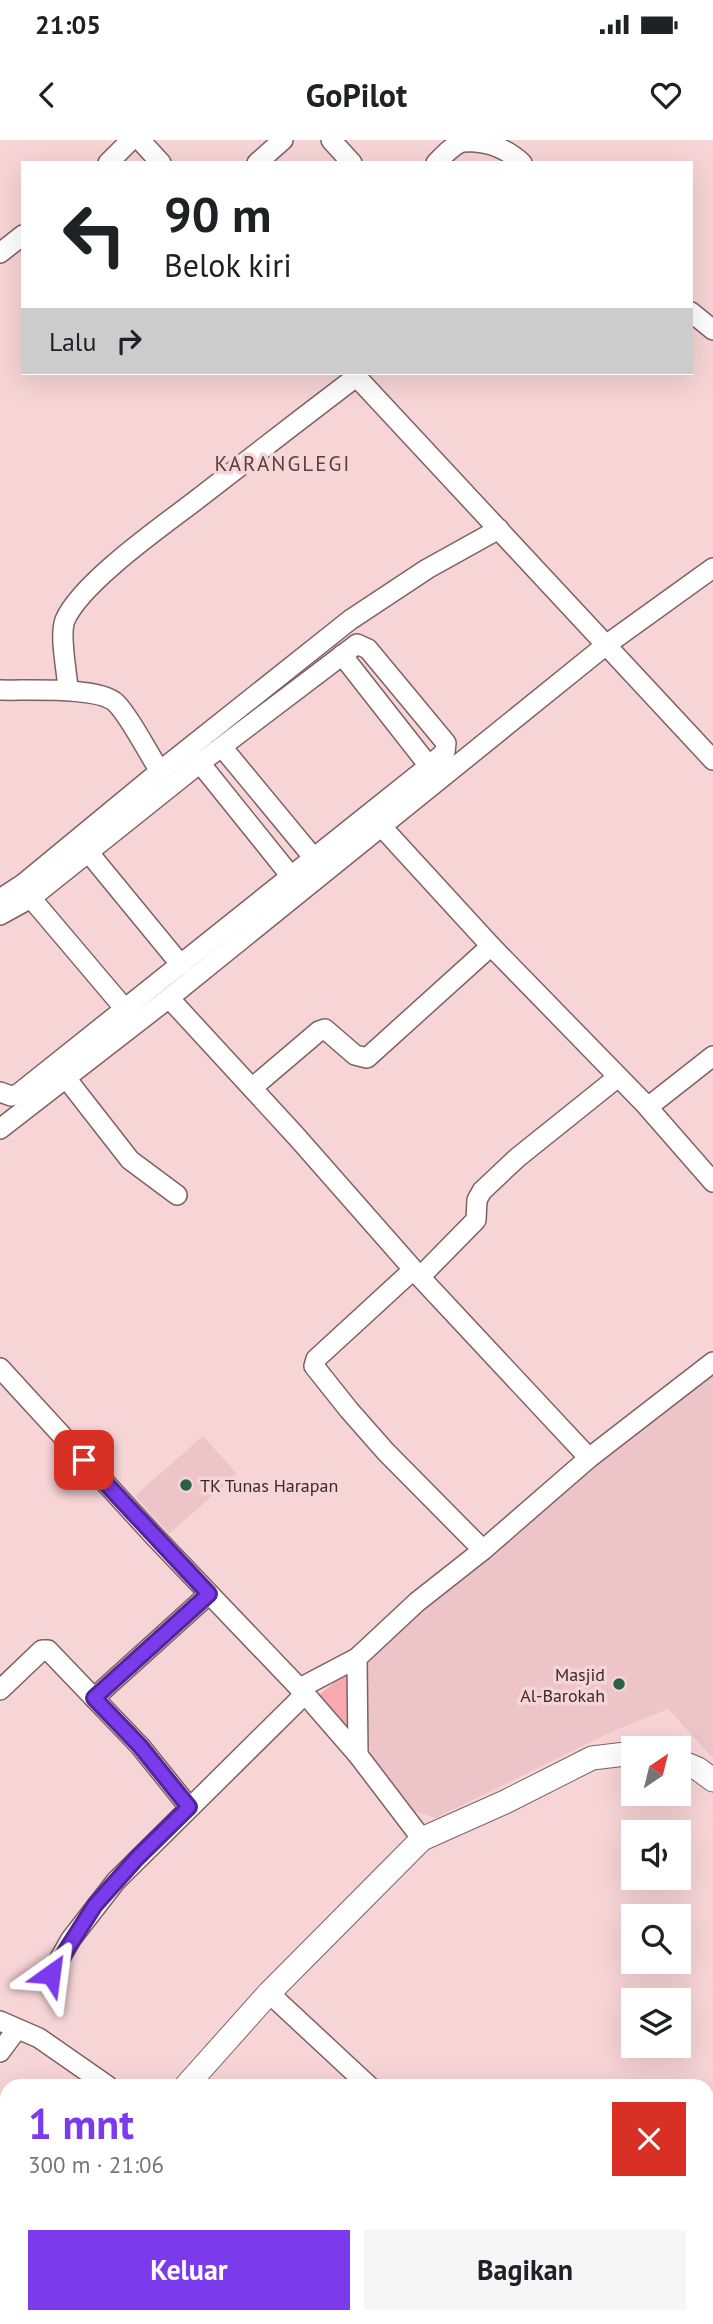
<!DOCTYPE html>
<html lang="id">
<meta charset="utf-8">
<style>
body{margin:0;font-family:"PT Sans",sans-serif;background:#f6f6f6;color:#202124;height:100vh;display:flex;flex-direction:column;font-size:26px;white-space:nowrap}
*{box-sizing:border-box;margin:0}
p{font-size:23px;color:#757577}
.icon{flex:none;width:38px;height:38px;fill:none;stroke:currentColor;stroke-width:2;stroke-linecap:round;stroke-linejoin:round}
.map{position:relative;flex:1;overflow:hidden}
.panel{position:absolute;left:0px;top:1939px;width:714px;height:245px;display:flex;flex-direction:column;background:#fff;border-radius:21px 21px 0 0;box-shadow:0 7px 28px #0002}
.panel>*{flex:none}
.guide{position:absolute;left:21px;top:21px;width:672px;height:214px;border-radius:0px;box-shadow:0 7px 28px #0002;background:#fff;color:#202124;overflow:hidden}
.needle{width:46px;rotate:35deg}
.fabs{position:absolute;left:621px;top:1596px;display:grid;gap:14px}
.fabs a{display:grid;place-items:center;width:70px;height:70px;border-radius:0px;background:#fff;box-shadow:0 7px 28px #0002;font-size:35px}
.pin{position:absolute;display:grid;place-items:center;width:60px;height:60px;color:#fff;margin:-30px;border-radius:14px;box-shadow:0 4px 10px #0006}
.me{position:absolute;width:77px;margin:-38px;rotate:31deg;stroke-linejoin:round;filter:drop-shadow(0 0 5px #0008)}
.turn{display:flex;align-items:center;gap:24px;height:147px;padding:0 28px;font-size:32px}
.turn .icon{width:91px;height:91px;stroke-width:2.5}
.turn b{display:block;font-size:49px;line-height:60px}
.then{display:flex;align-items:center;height:66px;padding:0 28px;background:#0003;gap:14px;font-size:26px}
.round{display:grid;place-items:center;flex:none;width:74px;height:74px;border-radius:0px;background:#f6f6f6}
.head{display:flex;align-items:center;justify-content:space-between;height:119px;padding:0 28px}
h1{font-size:42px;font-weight:700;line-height:52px;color:#7c3aed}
.primary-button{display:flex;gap:14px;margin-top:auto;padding:14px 28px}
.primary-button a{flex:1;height:80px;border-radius:0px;background:#7c3aed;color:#fff;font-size:28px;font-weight:700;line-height:80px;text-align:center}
.primary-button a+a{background:#f6f6f6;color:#202124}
.status{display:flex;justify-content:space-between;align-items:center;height:49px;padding:0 35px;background:#fff;direction:ltr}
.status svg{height:19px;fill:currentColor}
header{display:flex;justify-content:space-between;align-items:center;height:91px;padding:0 28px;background:#fff;font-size:32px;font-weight:700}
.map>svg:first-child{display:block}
.built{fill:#edc4c7}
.green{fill:#f8a9af}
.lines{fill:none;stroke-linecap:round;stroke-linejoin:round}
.minor-casing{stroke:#7f6163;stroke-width:22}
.tertiary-casing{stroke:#7f6163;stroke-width:25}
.minor{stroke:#fff;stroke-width:19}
.tertiary{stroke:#fff;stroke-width:23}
.route-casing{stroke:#51269a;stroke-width:18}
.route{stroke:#7c3aed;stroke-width:12}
.poi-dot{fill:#29624b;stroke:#f7d4d6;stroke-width:2.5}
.labels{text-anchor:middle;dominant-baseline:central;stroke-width:7;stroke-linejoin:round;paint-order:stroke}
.poi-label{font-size:18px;fill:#372a2b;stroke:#f7d4d6;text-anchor:start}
.quarter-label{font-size:21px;letter-spacing:2px;fill:#593e40;stroke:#f7d4d6}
</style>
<div class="status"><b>21:05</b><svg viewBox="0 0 49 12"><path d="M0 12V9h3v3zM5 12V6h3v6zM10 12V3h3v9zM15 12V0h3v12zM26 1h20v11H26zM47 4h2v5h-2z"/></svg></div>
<header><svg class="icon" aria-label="back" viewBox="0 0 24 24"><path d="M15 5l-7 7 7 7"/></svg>GoPilot<svg class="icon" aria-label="heart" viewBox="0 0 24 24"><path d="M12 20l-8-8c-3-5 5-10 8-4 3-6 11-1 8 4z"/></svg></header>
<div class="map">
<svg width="713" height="2184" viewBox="0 0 713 2184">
<rect width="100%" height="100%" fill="#f7d4d6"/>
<g class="built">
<polygon points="713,1228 713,1618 668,1569 613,1591 436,1678 411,1670 371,1614 361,1569 362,1520 389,1494"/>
<polygon points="203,1296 237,1334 169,1394 135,1356"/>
</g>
<polygon class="green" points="348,1532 352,1599 315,1558"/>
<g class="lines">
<defs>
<g id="minor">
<polyline points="140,0 161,23"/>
<polyline points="331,0 352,23"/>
<polyline points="108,23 131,0"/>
<polyline points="257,23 283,0"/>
<path d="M436,23C443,16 453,5 462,2C485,0 506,8 522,23"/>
<polyline points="0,113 23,95"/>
<polyline points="691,172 713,190"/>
<polyline points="353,233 713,620"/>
<polyline points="342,515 429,626"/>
<path d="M68,549C67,531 59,496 65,480C81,443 161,387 195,361C249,319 302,278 356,237"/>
<path d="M0,550C25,551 99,546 116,563C131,578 147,612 160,631"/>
<polyline points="222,607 313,717"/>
<polyline points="200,623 290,735"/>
<polyline points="381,686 491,806 644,963 713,1042"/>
<polyline points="89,713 181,825"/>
<polyline points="0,759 23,744 160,631 350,480 427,429 499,389"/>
<polyline points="0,775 31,758 125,869"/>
<polyline points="169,858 296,996 420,1137 589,1318"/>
<polyline points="66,938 130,1020 177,1055"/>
<polyline points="252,948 319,891 325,889 355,915 367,918 491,806"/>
<polyline points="0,952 11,956 18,954 429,626 445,612 446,603 368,509 357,504 200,623 31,758"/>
<polyline points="648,967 713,916"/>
<polyline points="0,989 169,858 606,505 713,428"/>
<polyline points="413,1130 316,1219 314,1226 349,1270 386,1312 483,1410"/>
<polyline points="420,1137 476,1080 477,1060 482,1051 517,1018 618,937"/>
<polyline points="0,1228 155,1397 305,1554 358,1615 422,1699"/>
<polyline points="300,1548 357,1518"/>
<polyline points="0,1550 42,1510 48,1510 140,1606 189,1667"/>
<polyline points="94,1558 209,1454"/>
<polyline points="358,1615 357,1518 417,1462 483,1410 589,1318 713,1222"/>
<polyline points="51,1834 71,1799 116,1741 305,1554"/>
<polyline points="269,1853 369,1946"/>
<polyline points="0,1881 39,1898 108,1946"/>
<polyline points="0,1912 17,1889"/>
<polyline points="707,2023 713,2028 707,2034"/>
<polyline points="589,2177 597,2184"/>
</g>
<g id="tertiary">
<polyline points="679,1621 698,1629 713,1640"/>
<polyline points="186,1946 269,1853 422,1699 505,1662 592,1618 634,1613"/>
<polyline points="0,2144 7,2136"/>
</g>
</defs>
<use href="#minor" class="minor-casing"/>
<use href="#tertiary" class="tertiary-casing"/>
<use href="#minor" class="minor"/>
<use href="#tertiary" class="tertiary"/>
</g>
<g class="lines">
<defs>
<polyline id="route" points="51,1834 95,1765 137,1718 189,1667 140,1606 94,1558 209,1454 84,1320"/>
</defs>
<use href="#route" class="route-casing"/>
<use href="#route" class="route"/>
</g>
<g class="poi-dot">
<circle cx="186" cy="1345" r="7"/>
<circle cx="619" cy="1544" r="7"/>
</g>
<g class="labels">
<g class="poi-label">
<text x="200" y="1345">TK Tunas Harapan</text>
<text x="605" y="1534" text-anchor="end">Masjid<tspan x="605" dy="21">Al-Barokah</tspan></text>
</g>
<g class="quarter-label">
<text x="283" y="323">KARANGLEGI</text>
</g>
</g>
</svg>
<div class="fabs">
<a><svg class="needle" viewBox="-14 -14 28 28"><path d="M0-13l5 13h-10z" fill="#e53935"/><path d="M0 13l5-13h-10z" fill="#757577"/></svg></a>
<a><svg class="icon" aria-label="sound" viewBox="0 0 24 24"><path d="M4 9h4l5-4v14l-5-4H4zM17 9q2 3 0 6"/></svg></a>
<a><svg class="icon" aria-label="search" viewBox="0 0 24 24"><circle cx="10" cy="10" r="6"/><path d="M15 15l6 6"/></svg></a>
<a><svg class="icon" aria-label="layers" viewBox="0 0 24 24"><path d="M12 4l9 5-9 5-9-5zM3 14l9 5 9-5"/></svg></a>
</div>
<div class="pin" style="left:84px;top:1320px;background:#d93025"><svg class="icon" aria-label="arrive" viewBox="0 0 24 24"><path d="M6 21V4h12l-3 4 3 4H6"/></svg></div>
<svg class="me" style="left:51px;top:1834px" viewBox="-20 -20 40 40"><path d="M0-17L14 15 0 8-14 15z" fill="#7c3aed" stroke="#fff" stroke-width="4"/></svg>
<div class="guide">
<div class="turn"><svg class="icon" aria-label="left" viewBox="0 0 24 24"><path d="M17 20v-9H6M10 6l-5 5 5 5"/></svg><div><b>90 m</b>Belok kiri</div></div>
<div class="then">Lalu<svg class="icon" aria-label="right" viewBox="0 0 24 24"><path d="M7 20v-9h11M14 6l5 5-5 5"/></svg></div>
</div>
<section class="panel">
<div class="head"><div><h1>1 mnt</h1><p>300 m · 21:06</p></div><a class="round" style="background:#d93025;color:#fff"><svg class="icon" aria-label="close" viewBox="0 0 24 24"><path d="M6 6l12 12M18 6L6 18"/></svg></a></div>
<div class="primary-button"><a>Keluar</a><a>Bagikan</a></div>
</section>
</div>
